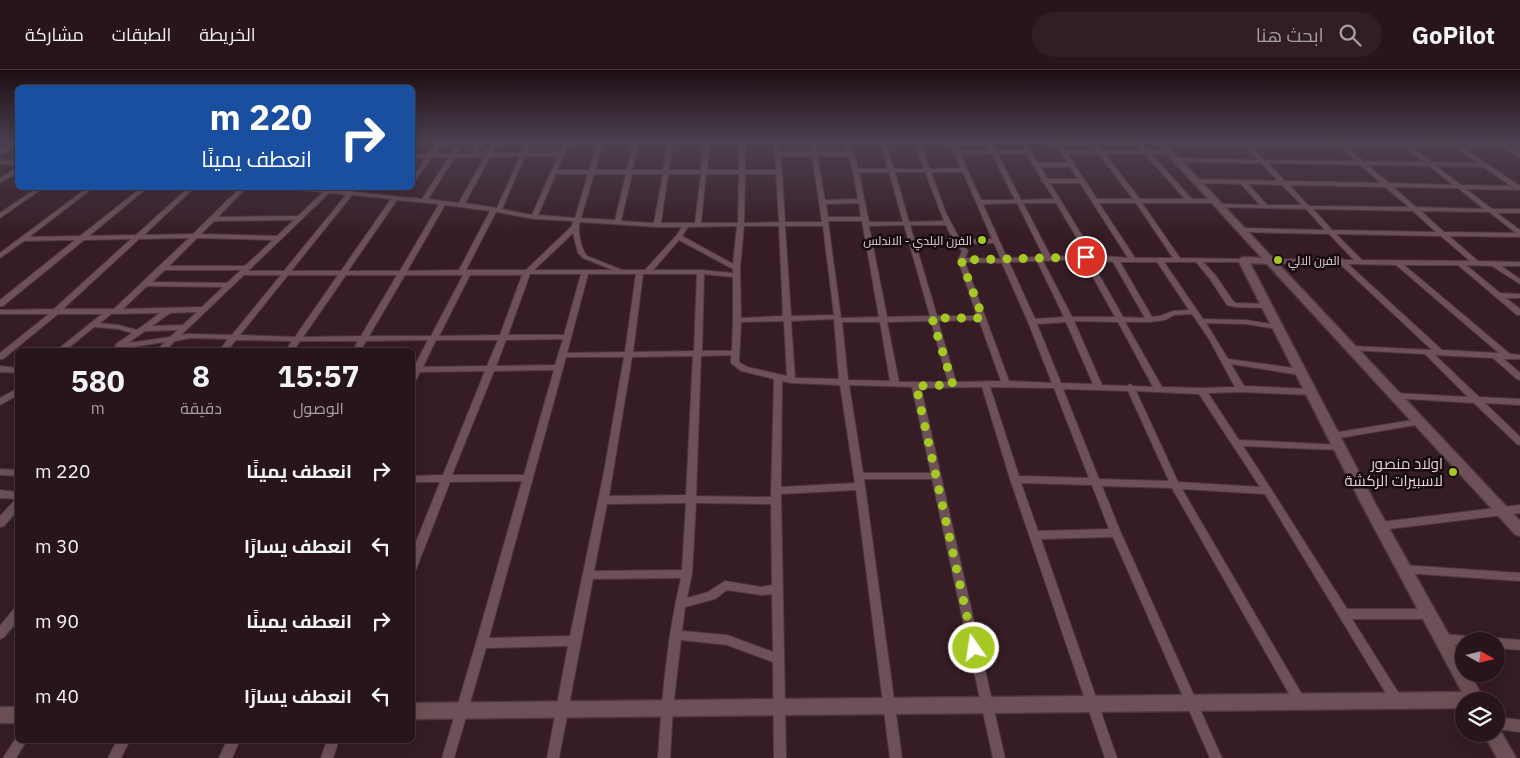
<!DOCTYPE html>
<html lang="ar">
<meta charset="utf-8">
<style>
body{margin:0;font-family:"IBM Plex Sans",Cairo,sans-serif;background:#301e24;color:#f1f3f6;direction:rtl;height:100vh;display:flex;flex-direction:column;font-size:19px;white-space:nowrap}
*{box-sizing:border-box;margin:0}
p{font-size:16px;color:#a59fa3}
.icon{flex:none;width:28px;height:28px;fill:none;stroke:currentColor;stroke-width:2;stroke-linecap:round;stroke-linejoin:round}
.map{position:relative;flex:1;overflow:hidden;direction:ltr}
.side{position:absolute;left:15px;top:278px;width:400px;height:395px;display:flex;flex-direction:column;background:#28151b;border-radius:8px;box-shadow:0 5px 20px #0002,0 0 0 1px #44343a;direction:rtl}
.side>*{flex:none}
.banner{position:absolute;left:15px;top:15px;width:400px;height:105px;border-radius:8px;box-shadow:0 5px 20px #0002,0 0 0 1px #44343a;direction:rtl;background:#1a4fa0;color:#fff;overflow:hidden}
.needle{width:32px;rotate:98deg}
.buttons{position:absolute;left:1455px;top:562px;display:grid;gap:10px}
.buttons a{display:grid;place-items:center;width:50px;height:50px;border-radius:50%;background:#28151b;box-shadow:0 5px 20px #0002,0 0 0 1px #44343a;font-size:25px}
.pin{position:absolute;display:grid;place-items:center;width:42px;height:42px;color:#fff;margin:-21px;border:2px solid #fff;border-radius:50%;box-shadow:0 1px 5px #0007}
.me{position:absolute;width:55px;margin:-28px;rotate:347deg;stroke-linejoin:round;filter:drop-shadow(0 0 4px #0008)}
.turn{display:flex;align-items:center;gap:18px;height:105px;padding:0 20px;font-size:22px}
.turn .icon{width:65px;height:65px;stroke-width:2.5}
.turn b{display:block;font-size:35px;line-height:42px}
.eta{display:flex;justify-content:space-evenly;align-items:center;height:85px;text-align:center}
.eta b{font-size:30px;font-weight:800;line-height:35px}
ul{padding:0;list-style:none}
li{display:flex;align-items:center;gap:15px;height:75px;padding:0 20px}
li div{flex:1}
li b{display:block;font-size:19px}
li em{font-style:normal}
header{display:flex;align-items:center;gap:30px;box-sizing:border-box;height:70px;padding:0 25px;background:#28151b;border-bottom:1px solid #44343a}
header strong{font-size:24px}
nav{display:flex;gap:28px;margin-inline-start:auto;font-size:18px}
.search{width:350px;height:45px;background:#301e24;display:flex;align-items:center;gap:12px;box-sizing:border-box;padding:0 18px;border-radius:28px;color:#a59fa3;font-size:19px}
.map>svg:first-child{display:block}
.lines{fill:none;stroke-linecap:round;stroke-linejoin:round}
.street-casing{stroke:#4c373d;stroke-width:2}
.secondary-casing{stroke:#4c373d;stroke-width:3}
.street{fill:#6e5158;fill-rule:evenodd}
.secondary{fill:#6e5158;fill-rule:evenodd}
.route{stroke:#a5c823;stroke-width:9;stroke-dasharray:0 16.2}
.poi-dot{fill:#a5c823;stroke:#160b0e;stroke-width:2}
.labels{text-anchor:middle;dominant-baseline:central;stroke-width:5;stroke-linejoin:round;paint-order:stroke}
.far-poi-label{font-size:12px;fill:#e3d1d5;stroke:#160b0e;text-anchor:end}
.poi-label{font-size:15px;fill:#e3d1d5;stroke:#160b0e;text-anchor:end}
</style>
<header>
<strong>GoPilot</strong>
<div class="search"><svg class="icon" aria-label="search" viewBox="0 0 24 24"><circle cx="10" cy="10" r="6"/><path d="M15 15l6 6"/></svg>ابحث هنا</div>
<nav><a>الخريطة</a><a>الطبقات</a><a>مشاركة</a></nav>
</header>
<div class="map">
<svg width="1520" height="688" viewBox="0 0 1520 688">
<rect width="100%" height="100%" fill="#361c24"/>
<g class="lines">
<defs>
<g id="street">
<polygon points="14,71 18,71 18,74 0,84 0,80"/>
<path d="M437,71H443L434,84H452L460,71H466L457,84H471L479,71H485L477,83H486L493,71H499L492,83H521L526,71H532L527,83L559,82L564,71H570L557,100H589L598,71H604L595,100H627L633,71H639L632,100H663L668,71H674L669,100H701L704,71H710L707,100H739V71H745V100H776L774,71H780V82H811L809,71H815L817,82H848L844,71H850L858,99H888L880,71H886L894,99H924L914,71H920L930,99L961,98L949,71H955L959,81H990L985,71H991L996,81L1025,80L1019,71H1025L1038,93H1068L1053,71H1059L1065,81H1097L1089,71H1095L1103,81H1142L1134,71H1140L1148,81H1172V83L1170,84H1151L1192,129H1214L1217,131L1214,133H1142L1180,188L1245,189L1246,190L1243,192H1203L1216,206L1233,231L1236,233L1267,234L1271,236L1267,238L1235,237L1227,235L1210,209L1196,192H1164L1203,249L1246,250L1277,255L1281,257L1277,259L1246,254L1206,253L1228,289L1300,299L1304,302L1300,305L1231,294L1244,316L1311,319L1315,322L1311,325L1241,322L1208,323L1239,370L1342,375L1344,377L1339,380L1243,376L1271,419L1347,539H1428L1432,541L1434,544L1432,547L1428,549H1352L1401,627L1403,631L1401,635L1397,637L1393,635L1265,424L1182,419L1304,628L1306,632L1304,636L1300,638L1296,636L1172,418L1102,416L1121,463L1222,688H1210L1113,467L1041,469L1117,688H1105L1010,409L982,317L921,318L1005,688H993L932,409H864L902,688H890L856,420L781,424L786,688H774L773,592L727,575L681,570L673,638L670,688H658C662,628 667,567 681,508L593,509L559,688H547L568,576L486,578L454,688H442L476,573L522,411L450,412L417,497L416,500L412,501V482L440,412H412V406L443,405L485,301L420,302L415,312H412V301L428,270L366,271L361,280H353L358,271H300L294,280H286L292,271L236,270L228,280H220L228,269L190,268L175,271L166,280H157L165,272L119,279L115,277L116,274L132,263L118,259L94,257L66,280H57L102,244H58L3,289H0V283L49,244H0V240L54,239L131,169L84,170L3,236H0V230L75,170L24,171L0,188V183L87,118H93L29,167L80,166L141,118H147L89,166L136,165L188,118H194L144,165L193,164L240,118H246L218,147L298,146L323,122L300,120L297,118L327,119L328,118H334L333,120H351L354,122L422,129L449,87H432L412,115V108L426,88H412V84H428ZM992,84L1015,130H981L961,85ZM998,84H1027L1042,110L1041,111L1044,113L1054,129L1021,130ZM1099,84L1133,129H1097L1068,85ZM1105,84H1145L1185,129H1140ZM520,86L497,138L465,133L490,87ZM525,86H558L532,145L502,139ZM781,86H812L822,152H785ZM817,86H849L853,101L858,129L825,130ZM455,87H484L459,133L428,129ZM1040,97H1070L1078,109H1048ZM889,102L903,152H869L859,103ZM895,102H925L944,151L909,152ZM931,102H963L992,169L960,170L946,143ZM556,104H588L575,148L538,145ZM594,104H626L615,150L581,148ZM632,104H663L654,153L621,151ZM668,104H701L695,153H661ZM706,104H739L738,153H701ZM745,104H776L779,152L744,153ZM1050,113H1080L1128,188L1094,185ZM329,123L346,125L284,201H248ZM352,125L391,129L341,201H291ZM397,130L439,134L400,201H348ZM859,133L861,147H828L826,134ZM1017,133L1044,187L1007,188L983,134ZM1023,133H1056L1087,185L1051,187ZM1099,133H1136L1173,188H1135ZM445,135L490,141L459,200L407,201ZM496,142L534,149L573,151L572,156L526,200H466ZM294,150L277,166L201,164L214,151ZM828,151H862L879,247L841,248ZM580,152L657,157H682L676,166L645,200H622L587,186C581,179 577,160 580,152ZM904,155L930,246L887,247L869,156ZM910,155H946L954,172L962,181L958,190L977,246H937ZM737,156L733,194L682,166L688,157ZM744,156H779L783,246L741,248L740,198ZM785,156H823L834,245L791,246ZM573,163L578,183L583,188L613,200H534ZM189,168L114,239H63L139,169ZM197,168L273,170L245,196H169ZM679,170L733,199V203L701,200H653ZM994,173L1001,189L965,188L968,181L963,174ZM1083,189L1115,247H1072L1043,191ZM1090,189L1113,192L1145,248L1123,247ZM1037,191L1064,247L1035,249L1009,192ZM965,192L1002,193L1028,252L1052,313L1009,311ZM1120,192H1157L1189,240L1173,241L1160,246L1152,247ZM165,200H241L227,213L152,212ZM530,204H581L564,265H508ZM588,204H636L625,282L567,283ZM643,204H697L694,281L633,282ZM704,204L733,207V250L732,281H702ZM244,205H281L232,265L190,264L181,265ZM288,205H338L295,267L240,265ZM346,205H397L361,266L303,267ZM405,205H463L431,266H369ZM470,205H522L500,265L439,266ZM147,216L223,217L202,237L123,239ZM197,242L183,255L152,256L170,243ZM160,243L137,260L118,255L100,253L111,244ZM1192,244L1209,269L1235,317L1202,318L1162,317L1125,252H1150L1165,250L1174,245ZM834,249L839,309L795,308L791,251ZM979,250L1001,311L956,312L938,251ZM784,251L787,306L747,297L739,292L741,252ZM931,251L948,312H899L887,252ZM1074,251L1118,252L1153,317L1133,316L1130,314L1127,316L1102,315ZM842,252H880L890,311L848,310ZM1066,252L1093,314L1061,313L1037,254ZM178,260L170,267L128,273L145,261ZM563,269L555,295L496,296L506,270ZM436,270H498L487,296L423,297ZM731,285V293L741,301L774,309L771,427L696,426L701,286ZM693,286L686,425L609,426L632,287ZM566,287H624L604,402L570,566L489,568ZM554,300L524,405H452L494,301ZM782,311L791,313L840,315L855,413L781,417ZM849,315L912,317L931,403H863ZM990,317L1054,318L1089,408L1019,406ZM1063,319L1128,321L1169,411L1099,409ZM1136,321L1199,324L1260,417L1178,412ZM1021,413L1092,415L1109,459L1038,461ZM686,433L682,500L594,501L607,434ZM696,433L771,434L772,515L761,517L725,511L708,522L687,528L692,504ZM727,520L761,525L772,524L773,582L727,565L682,561L685,537L715,529Z"/>
<path d="M1158,71L1520,75V79H1512L1520,84V88L1503,78H1463L1520,116V120L1466,119L1492,139H1520V143H1497L1520,160V167L1449,166L1478,191L1520,192V196H1501L1520,209V214L1492,196L1466,195L1500,223L1520,224V228H1506L1520,239V245H1517L1458,195H1404L1510,284L1520,285V289H1504L1520,303V310L1517,309L1493,288L1435,285L1479,327L1520,329V335L1485,333L1520,367V375L1517,374L1474,333L1392,328L1391,326L1392,324L1395,323L1468,327L1425,284L1348,280L1347,278L1351,276L1432,280L1340,194L1270,193L1267,191L1270,189L1337,190L1340,188L1344,190H1354L1329,164L1242,162L1239,160L1242,158L1325,160L1306,139L1217,137V135L1219,134L1260,135L1241,114L1196,113L1193,111L1196,109L1278,111L1261,93L1177,92L1174,90L1177,88L1258,90L1244,75L1160,74L1158,73ZM1250,75L1339,76L1356,91L1264,90ZM1346,76L1404,77L1424,92L1363,91ZM1411,77L1456,78L1478,93L1431,92ZM1268,93L1360,95L1381,113L1285,111ZM1367,95L1429,96L1453,115L1389,113ZM1436,96L1483,97L1511,116L1461,115ZM1248,114L1282,115L1302,135H1267ZM1289,115L1385,117L1409,137L1309,136ZM1393,117L1458,118L1484,139L1416,137ZM1313,139L1413,141L1436,162L1332,160ZM1421,141L1489,142L1516,163L1444,162ZM1336,164L1441,166L1470,191L1362,190ZM1348,194L1396,195L1499,283L1442,280Z"/>
<polygon points="0,90 18,91 18,95 0,94"/>
<polygon points="18,97 18,102 0,113 0,108"/>
<polygon points="37,118 43,118 0,148 0,143"/>
<polygon points="0,296 18,298 18,303 0,302"/>
<polygon points="18,318 18,325 0,335 0,328"/>
<polygon points="1419,349 1422,350 1423,352 1422,354 1333,369 1328,366 1333,363"/>
<polygon points="0,399 18,400 18,406 0,405"/>
<polygon points="0,420 18,422 18,429 0,428"/>
<polygon points="15,430 18,430 18,440 4,456 0,457 0,446"/>
<polygon points="1520,435 1520,443 1381,460 1377,459 1376,456 1377,453 1381,452"/>
<polygon points="1404,495 1520,503 1520,511 1404,503 1400,502 1399,499 1400,496"/>
<polygon points="18,538 18,551 4,567 0,569 0,556 14,539"/>
<polygon points="1442,564 1469,566 1473,568 1475,571 1464,571 1464,576 1438,572 1436,569 1438,566"/>
<polygon points="1496,568 1520,570 1520,580 1496,578 1496,571 1491,571"/>
<polygon points="1496,647 1520,650 1520,662 1496,659"/>
<polygon points="18,665 18,670 27,670 16,688 3,688"/>
<polygon points="117,670 130,670 121,688 108,688"/>
<polygon points="227,670 240,670 232,688 219,688"/>
<polygon points="327,670 339,670 333,688 321,688"/>
</g>
<g id="secondary">
<polygon points="1155,71 1163,71 1520,451 1520,466 1515,464 1267,194 1250,193 1376,435 1464,592 1464,604 1470,604 1485,631 1464,631 1464,638 412,649 412,633 1462,622 1362,435 1238,190 1243,187 1262,188"/>
<rect x="0" y="637" width="18" height="16"/>
<polygon points="1496,657 1499,658 1516,688 1497,688 1484,664 1496,664"/>
</g>
</defs>
<use href="#street" class="street-casing"/>
<use href="#secondary" class="secondary-casing"/>
<use href="#street" class="street"/>
<use href="#secondary" class="secondary"/>
</g>
<linearGradient id="sky" x2="0" y2="1"><stop stop-color="#1e0f14"/><stop offset="0.43" stop-color="#4c4050"/><stop offset="1" stop-color="#4c4050" stop-opacity="0"/></linearGradient>
<rect width="1520" height="167" fill="url(#sky)"/>
<g class="lines">
<polyline class="route" points="974,578 916,316 953,315 932,248 983,248 961,190 1086,187"/>
</g>
<g class="poi-dot">
<circle cx="982" cy="170" r="5"/>
<circle cx="1278" cy="190" r="5"/>
<circle cx="1453" cy="402" r="5"/>
</g>
<g class="labels">
<g class="far-poi-label">
<text x="972" y="170">الفرن البلدي - الاندلس</text>
<text x="1288" y="190" text-anchor="start">الفرن الالي</text>
</g>
<g class="poi-label">
<text x="1443" y="393">اولاد منصور<tspan x="1443" dy="17">لاسبيرات الركشة</tspan></text>
</g>
</g>
</svg>
<div class="buttons">
<a><svg class="needle" viewBox="-14 -14 28 28"><path d="M0-13l5 13h-10z" fill="#e53935"/><path d="M0 13l5-13h-10z" fill="#a59fa3"/></svg></a>
<a><svg class="icon" aria-label="layers" viewBox="0 0 24 24"><path d="M12 4l9 5-9 5-9-5zM3 14l9 5 9-5"/></svg></a>
</div>
<div class="pin" style="left:1086px;top:187px;background:#d93025"><svg class="icon" aria-label="arrive" viewBox="0 0 24 24"><path d="M6 21V4h12l-3 4 3 4H6"/></svg></div>
<svg class="me" style="left:974px;top:578px" viewBox="-20 -20 40 40"><circle r="17" fill="#a5c823" stroke="#fff" stroke-width="3"/><path d="M0-11L8 9 0 5-8 9z" fill="#fff"/></svg>
<div class="banner">
<div class="turn"><svg class="icon" aria-label="right" viewBox="0 0 24 24"><path d="M7 20v-9h11M14 6l5 5-5 5"/></svg><div><b>220 m</b>انعطف يمينًا</div></div>
</div>
<section class="side">
<div class="eta">
<div><b>15:57</b><p>الوصول</p></div>
<div><b>8</b><p>دقيقة</p></div>
<div><b>580</b><p>m</p></div>
</div>
<ul>
<li><svg class="icon" aria-label="right" viewBox="0 0 24 24"><path d="M7 20v-9h11M14 6l5 5-5 5"/></svg><div><b>انعطف يمينًا</b></div><em>220 m</em></li>
<li><svg class="icon" aria-label="left" viewBox="0 0 24 24"><path d="M17 20v-9H6M10 6l-5 5 5 5"/></svg><div><b>انعطف يسارًا</b></div><em>30 m</em></li>
<li><svg class="icon" aria-label="right" viewBox="0 0 24 24"><path d="M7 20v-9h11M14 6l5 5-5 5"/></svg><div><b>انعطف يمينًا</b></div><em>90 m</em></li>
<li><svg class="icon" aria-label="left" viewBox="0 0 24 24"><path d="M17 20v-9H6M10 6l-5 5 5 5"/></svg><div><b>انعطف يسارًا</b></div><em>40 m</em></li>
</ul>
</section>
</div>
